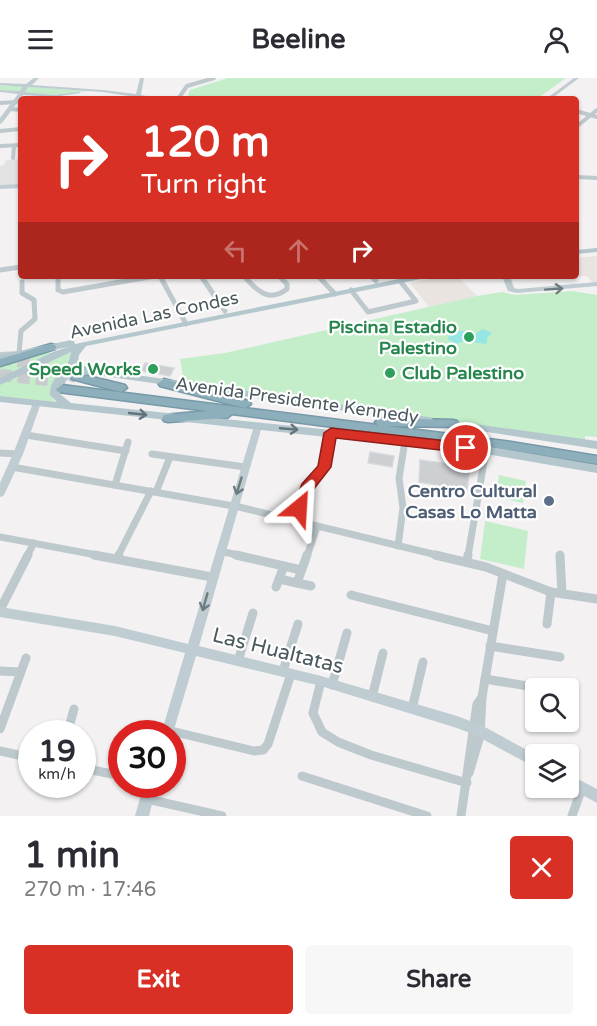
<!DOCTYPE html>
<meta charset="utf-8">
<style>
body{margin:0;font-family:"Varela Round",sans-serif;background:#f7f7f7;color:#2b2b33;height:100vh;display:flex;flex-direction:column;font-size:22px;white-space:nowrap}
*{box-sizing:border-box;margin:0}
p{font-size:20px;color:#7c7c81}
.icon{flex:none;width:33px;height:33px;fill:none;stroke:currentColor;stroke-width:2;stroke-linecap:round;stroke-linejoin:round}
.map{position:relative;height:738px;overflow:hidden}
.panel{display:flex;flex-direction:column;background:#fff;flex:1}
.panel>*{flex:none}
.guide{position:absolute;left:18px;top:18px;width:561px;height:183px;border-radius:6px;box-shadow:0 2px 4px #0004;background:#d93025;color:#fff;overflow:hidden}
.controls{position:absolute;left:525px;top:600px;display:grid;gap:12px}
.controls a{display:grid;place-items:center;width:54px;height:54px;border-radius:6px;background:#fff;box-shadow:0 2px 4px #0004;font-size:30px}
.speed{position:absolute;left:18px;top:642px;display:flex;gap:12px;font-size:30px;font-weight:700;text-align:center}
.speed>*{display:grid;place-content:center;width:78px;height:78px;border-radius:50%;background:#fff;box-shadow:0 2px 4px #0004;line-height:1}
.speed small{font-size:15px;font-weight:400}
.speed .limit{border:9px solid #d22;background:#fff;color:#111}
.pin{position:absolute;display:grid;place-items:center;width:51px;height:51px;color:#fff;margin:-26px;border:3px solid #fff;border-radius:50%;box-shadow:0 2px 6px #0007}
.me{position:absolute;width:66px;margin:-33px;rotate:27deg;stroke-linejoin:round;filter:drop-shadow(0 0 4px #0008)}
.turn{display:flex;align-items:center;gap:21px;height:126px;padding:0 24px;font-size:27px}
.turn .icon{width:78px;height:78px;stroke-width:2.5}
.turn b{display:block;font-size:42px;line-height:51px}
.lanes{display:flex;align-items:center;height:57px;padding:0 24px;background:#0003;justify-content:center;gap:30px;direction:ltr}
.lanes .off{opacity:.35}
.round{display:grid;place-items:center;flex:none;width:63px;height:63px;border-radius:6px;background:#f7f7f7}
.summary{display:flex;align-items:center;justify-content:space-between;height:102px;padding:0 24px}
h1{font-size:36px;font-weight:700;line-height:45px}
.button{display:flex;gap:12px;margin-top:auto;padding:12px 24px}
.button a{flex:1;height:69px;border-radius:6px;background:#d93025;color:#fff;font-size:24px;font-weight:700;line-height:69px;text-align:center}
.button a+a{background:#f7f7f7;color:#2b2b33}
header{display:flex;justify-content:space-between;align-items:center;height:78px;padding:0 24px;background:#fff;font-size:27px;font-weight:700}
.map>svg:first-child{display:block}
.commercial{fill:#e9e4df}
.education{fill:#e4e3e3}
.green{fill:#c4edca}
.water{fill:#95e6e4}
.building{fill:#ccd0d3;stroke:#d6d9dc;stroke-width:1.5}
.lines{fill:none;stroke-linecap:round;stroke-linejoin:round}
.highway-tunnel{stroke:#c9cbcd;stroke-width:12;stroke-dasharray:12 6;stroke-linecap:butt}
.highway-casing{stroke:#789aa8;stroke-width:3}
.street-far3{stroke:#bec9cd;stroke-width:4}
.street-far2{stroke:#bec9cd;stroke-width:5}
.street-far1{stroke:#bec9cd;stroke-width:7}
.street{stroke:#bec9cd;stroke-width:9}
.secondary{fill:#bfccd1;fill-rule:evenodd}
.primary{fill:#b3c7cd;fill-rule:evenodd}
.highway{fill:#8dafbc;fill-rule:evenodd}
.oneway{stroke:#6d7c80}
.oneway2{stroke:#64747a}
.route{fill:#d93025;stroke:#8d1f18;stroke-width:1.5}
.leisure-dot{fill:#2e9e5b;stroke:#fff;stroke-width:2}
.service-dot{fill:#5c6f8a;stroke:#fff;stroke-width:2}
.labels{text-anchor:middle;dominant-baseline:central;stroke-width:4.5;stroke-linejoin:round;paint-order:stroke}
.street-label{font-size:18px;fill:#4a595e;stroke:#fff}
.leisure-label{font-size:18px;font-weight:bold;fill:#27864d;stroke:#fff;text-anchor:end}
.service-label{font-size:18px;font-weight:bold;fill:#4e5e75;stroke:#fff;text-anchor:end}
.near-street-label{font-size:21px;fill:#4a595e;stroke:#fff}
</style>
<header><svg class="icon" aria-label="menu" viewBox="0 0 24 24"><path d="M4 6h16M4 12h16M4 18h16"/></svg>Beeline<svg class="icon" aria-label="person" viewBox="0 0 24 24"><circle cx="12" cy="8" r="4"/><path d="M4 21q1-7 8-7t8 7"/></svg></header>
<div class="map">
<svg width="597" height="738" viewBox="0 0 597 738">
<rect width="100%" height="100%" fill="#f3f1f2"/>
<g class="commercial">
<polygon points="597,178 597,210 587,198 504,198 576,198 576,180"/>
<polygon points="446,198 472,198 459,200 477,218 429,229 410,205"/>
</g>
<polygon class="education" points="21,81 21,106 0,108 0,88 4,87 6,82"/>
<g class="green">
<polygon points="228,0 566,0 538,20 528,21 194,21 188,17 190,12"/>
<polygon points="0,7 88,13 52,17 0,12"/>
<polygon points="572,213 597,217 597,359 585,358 585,364 184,304 180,281 225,275 477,218 502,214 515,217"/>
<polygon points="49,273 50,276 0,300 0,287"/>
<path d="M71,274L68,282L74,292C58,296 45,308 55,324L0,318V307Z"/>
<polygon points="499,397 526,403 523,425 495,419"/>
<polygon points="485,443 528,453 524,491 480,481"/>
</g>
<polygon class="water" points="483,251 492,255 487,260 487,266 465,263 455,266 448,261 450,253 464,253 472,258"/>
<g class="building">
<polygon points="145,285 174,290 170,298 141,293"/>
<polygon points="370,374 394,378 392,389 368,385"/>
<polygon points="420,382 470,389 467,412 419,404"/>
</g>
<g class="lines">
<g class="highway-tunnel">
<polyline points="0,280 32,285 76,299"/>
<polyline points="0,297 66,304"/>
</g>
<defs>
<g id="highway">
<polygon points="51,266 55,267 56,269 55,271 0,288 0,281"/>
<polygon points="76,295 125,307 127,310 121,314 72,301 71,299"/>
<polygon points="164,301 249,323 251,326 245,330 160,308 158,305"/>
<polygon points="62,307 378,347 375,344 381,340 453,342 457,343 459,346 457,349 387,348 511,364 597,378 597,386 511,372 232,336 227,340 168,344 164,343 162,340 164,337 208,333 58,314 56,311"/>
</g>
</defs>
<use href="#highway" class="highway-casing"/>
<g class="street-far3">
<polyline points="178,21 187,8 214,0"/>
<polyline points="0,25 16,24"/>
<polyline points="10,31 21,32"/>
<polyline points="576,33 597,39"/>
<polyline points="576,49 597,32"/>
<polyline points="0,53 21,51"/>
<polyline points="0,68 21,67"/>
<polyline points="13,80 14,68"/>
<polyline points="576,99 597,100"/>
</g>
<g class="street-far2">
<polyline points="0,192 21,189"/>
<polyline points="58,198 58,212 63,214 155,198"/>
<polyline points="160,198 186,246"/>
<polyline points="201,198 225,233"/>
<path d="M244,198C257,213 269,225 287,211V206L279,198"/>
<polyline points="318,198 335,216"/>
<polyline points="371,198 376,203"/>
<polyline points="351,212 368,234 416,223 400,203"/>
<polyline points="19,275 21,253 35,241 34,222 22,215 22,204"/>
</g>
<g class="street-far1">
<polyline points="26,357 126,373"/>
<polyline points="0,375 18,376"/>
<polyline points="152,376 245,389"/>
<polyline points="12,389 239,429 441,478"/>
<polyline points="115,407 128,364"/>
<polyline points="156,414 170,379"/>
<polyline points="296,443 303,417 324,389 331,355"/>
<polyline points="0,459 102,478"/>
<polyline points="398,468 403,430 399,400 405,363"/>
<polyline points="220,473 242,478"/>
<polyline points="27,478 34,465"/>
<polyline points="118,478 151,413"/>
<polyline points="307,478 317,449"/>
<polyline points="468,478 486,372"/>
</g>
<g class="street">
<polyline points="94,477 212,499"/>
<polyline points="236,477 301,492"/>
<polyline points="435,477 486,489 551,514 597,521"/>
<polyline points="560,477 562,516"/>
<polyline points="117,481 119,477"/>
<polyline points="467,484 468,477"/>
<polyline points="279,501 311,508"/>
<polyline points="297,505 307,477"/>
<polyline points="276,509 284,488"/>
<polyline points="351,517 493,553"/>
<polyline points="0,532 28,477"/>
<polyline points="547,546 551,514"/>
<polyline points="490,568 560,579"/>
<polyline points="238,583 253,535"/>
<polyline points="0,593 20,594"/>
<polyline points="283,593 298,546"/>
<polyline points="485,601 540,610"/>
<polyline points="321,603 313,635 322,654 338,664 371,677 467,705"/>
<polyline points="332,607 347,555"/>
<polyline points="372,619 383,575"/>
<polyline points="412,631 423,584"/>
<polyline points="0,651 26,580"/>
<polyline points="167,652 254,673 263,672 268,666 291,596"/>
<polyline points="67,656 74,631"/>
<polyline points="0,673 32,680"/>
<polyline points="82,690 122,698"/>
<polyline points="469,695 480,658 482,619 503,496"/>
<polyline points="302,698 427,738"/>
<polyline points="147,721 222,738"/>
<polyline points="461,738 477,626 482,619"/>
<polyline points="572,738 582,710"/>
</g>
<g class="secondary">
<polygon points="34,0 39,0 32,7 103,12 136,16 140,0 144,0 141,17 162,21 149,21 103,14 28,9 25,14 53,17 79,14 81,15 53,19 23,17 2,45 0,46 0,40 18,16 0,14 0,12 20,13 23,9 0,7 0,5 26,6"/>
<polygon points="574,0 579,0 551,21 546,21"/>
<polygon points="21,106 21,110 0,111 0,107"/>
<polygon points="502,198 510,198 514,210 518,211 597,204 597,208 517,215 508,213"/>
<polygon points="19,273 23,275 22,277 0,278 0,274"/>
<polygon points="37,322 41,325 23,376 5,415 3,418 0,419 0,405 13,376 33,325"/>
<polygon points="258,345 262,348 199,568 321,598 457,638 483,648 536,677 536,690 475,657 457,650 321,608 196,578 172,658 172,656 161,656 185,575 115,558 0,539 0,529 115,548 188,566 254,348"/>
<polygon points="568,696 597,711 597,725 568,709"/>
<polygon points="144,706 157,706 149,738 135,738"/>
</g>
<g class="primary">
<polygon points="597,170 597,174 576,176 576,172"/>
<path d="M414,198H430L426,200L86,268L79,277L78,284L80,287L95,291L428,339L432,340L433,342L432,344L428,345L90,296L69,300L60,309V316L71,325L486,368L597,387V395L486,376L0,324V318L57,324L50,317C50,299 62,295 78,292L74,291L68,285L71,274L0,307V300L53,274L68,269L0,283V277L71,262L74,263L75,266Z"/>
<polygon points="446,342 597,363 597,371 442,347 441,345 442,343"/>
</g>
<use href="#highway" class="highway"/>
</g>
<defs><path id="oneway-shaft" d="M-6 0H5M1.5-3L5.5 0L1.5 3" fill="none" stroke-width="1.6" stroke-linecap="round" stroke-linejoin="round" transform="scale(1.5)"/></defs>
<g class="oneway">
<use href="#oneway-shaft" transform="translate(554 211) rotate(-4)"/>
<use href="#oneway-shaft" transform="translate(239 408) rotate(107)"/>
<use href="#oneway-shaft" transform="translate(205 524) rotate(106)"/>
</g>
<g class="oneway2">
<use href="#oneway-shaft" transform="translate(138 336) rotate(6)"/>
<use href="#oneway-shaft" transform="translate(289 351) rotate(5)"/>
</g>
<polygon class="route" points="331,350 466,365 473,370 466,375 336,360 331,389 313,412 304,434 294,434 292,430 302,406 318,388 324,355"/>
<g class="leisure-dot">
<circle cx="469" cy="259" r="6"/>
<circle cx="153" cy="291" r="6"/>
<circle cx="390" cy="295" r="6"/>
</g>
<circle class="service-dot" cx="549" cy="423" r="6"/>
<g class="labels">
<g class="street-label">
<text transform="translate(154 237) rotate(-12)">Avenida Las Condes</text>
<text transform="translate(297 322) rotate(8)">Avenida Presidente Kennedy</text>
</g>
<g class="leisure-label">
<text x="457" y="249">Piscina Estadio<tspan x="457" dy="21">Palestino</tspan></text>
<text x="141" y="291">Speed Works</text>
<text x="402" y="295" text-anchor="start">Club Palestino</text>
</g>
<g class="service-label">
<text x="537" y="413">Centro Cultural<tspan x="537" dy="21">Casas Lo Matta</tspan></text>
</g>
<g class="near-street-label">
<text transform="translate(278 573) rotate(14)">Las Hualtatas</text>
</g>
</g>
</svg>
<div class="controls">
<a><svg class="icon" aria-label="search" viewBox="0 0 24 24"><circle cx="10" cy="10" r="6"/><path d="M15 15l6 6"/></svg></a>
<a><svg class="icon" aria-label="layers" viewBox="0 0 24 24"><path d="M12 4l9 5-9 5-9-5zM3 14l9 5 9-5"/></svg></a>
</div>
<div class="speed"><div>19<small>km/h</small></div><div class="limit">30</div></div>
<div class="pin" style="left:466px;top:370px;background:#d93025"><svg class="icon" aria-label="arrive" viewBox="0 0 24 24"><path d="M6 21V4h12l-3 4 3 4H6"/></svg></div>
<svg class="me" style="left:299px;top:430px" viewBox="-20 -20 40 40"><path d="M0-17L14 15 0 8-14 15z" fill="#d93025" stroke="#fff" stroke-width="4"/></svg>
<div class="guide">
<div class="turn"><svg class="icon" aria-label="right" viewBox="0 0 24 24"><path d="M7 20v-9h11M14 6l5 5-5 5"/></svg><div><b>120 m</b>Turn right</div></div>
<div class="lanes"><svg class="icon off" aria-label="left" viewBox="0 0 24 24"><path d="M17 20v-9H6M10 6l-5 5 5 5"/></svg><svg class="icon off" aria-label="ahead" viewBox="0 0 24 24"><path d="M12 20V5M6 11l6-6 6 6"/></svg><svg class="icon" aria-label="right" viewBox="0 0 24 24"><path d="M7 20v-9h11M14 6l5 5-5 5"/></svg></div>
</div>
</div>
<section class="panel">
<div class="summary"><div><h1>1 min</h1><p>270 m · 17:46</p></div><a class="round" style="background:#d93025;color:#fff"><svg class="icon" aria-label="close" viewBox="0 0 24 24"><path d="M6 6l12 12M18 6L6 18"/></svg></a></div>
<div class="button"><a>Exit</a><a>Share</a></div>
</section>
